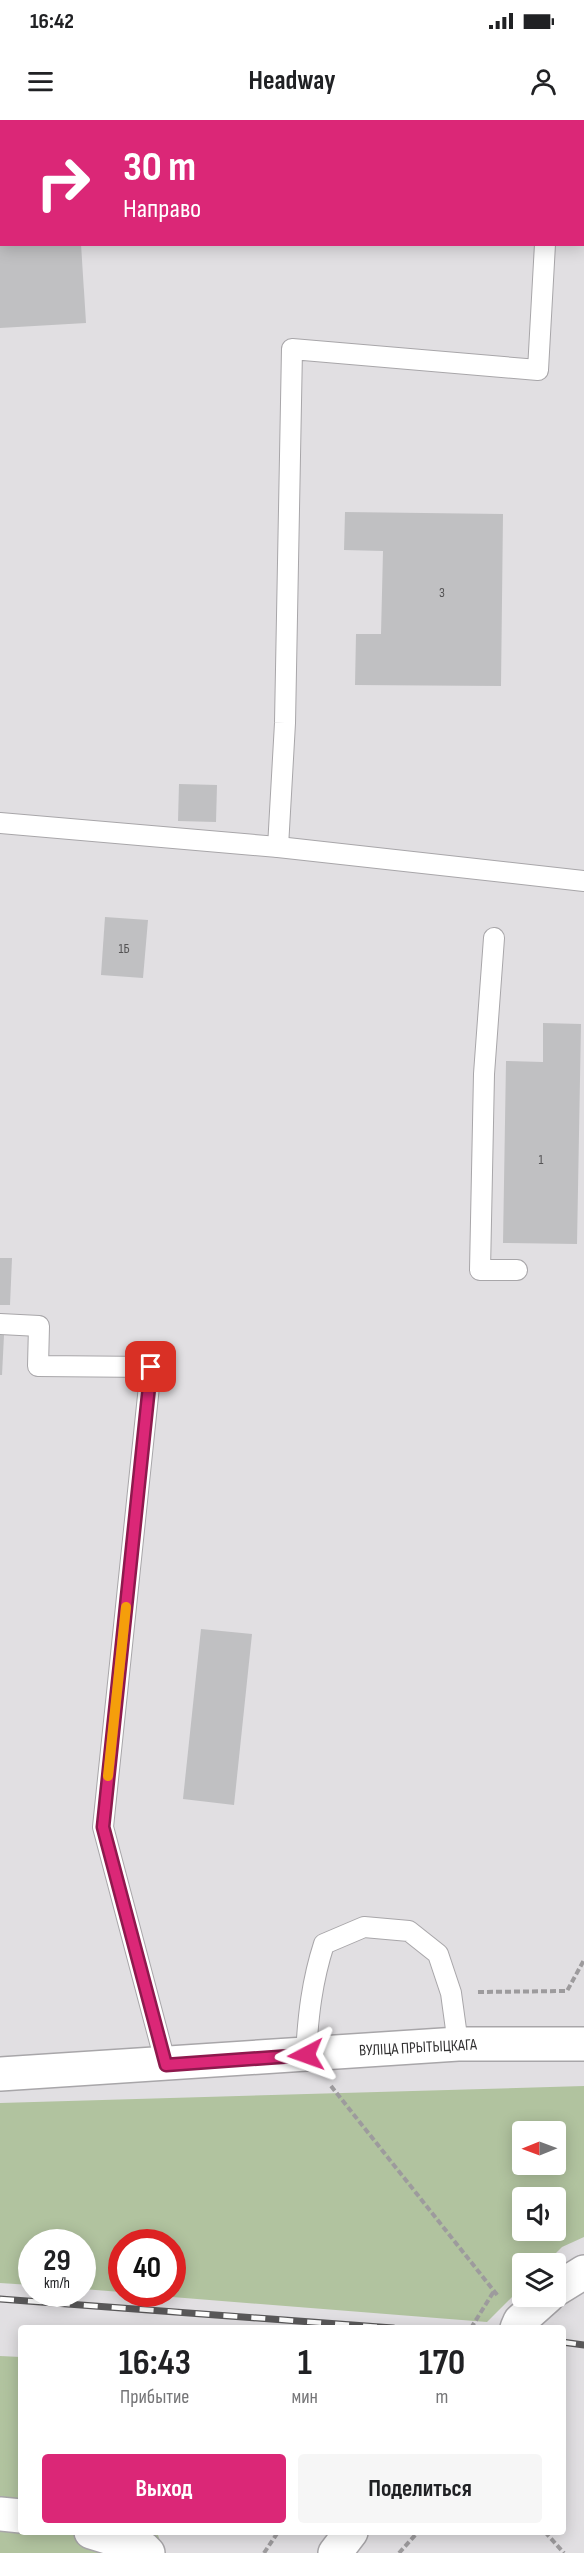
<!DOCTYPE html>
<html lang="ru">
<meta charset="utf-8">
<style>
body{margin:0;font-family:"Sofia Sans Condensed",sans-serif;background:#f6f6f6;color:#202124;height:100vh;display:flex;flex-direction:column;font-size:22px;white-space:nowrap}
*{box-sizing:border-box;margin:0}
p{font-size:20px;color:#757577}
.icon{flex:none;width:33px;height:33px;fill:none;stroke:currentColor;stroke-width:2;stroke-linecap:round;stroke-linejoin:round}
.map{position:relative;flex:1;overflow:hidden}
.side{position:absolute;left:18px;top:2205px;width:548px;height:210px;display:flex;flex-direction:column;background:#fff;border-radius:6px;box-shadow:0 3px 15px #0003}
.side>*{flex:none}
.banner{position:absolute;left:0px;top:0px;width:585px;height:126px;box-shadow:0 3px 15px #0003;background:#db2777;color:#fff;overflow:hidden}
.needle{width:39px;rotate:269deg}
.controls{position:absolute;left:512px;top:2001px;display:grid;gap:12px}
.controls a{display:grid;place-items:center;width:54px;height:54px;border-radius:6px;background:#fff;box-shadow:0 3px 15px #0003;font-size:30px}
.speed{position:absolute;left:18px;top:2109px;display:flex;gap:12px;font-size:30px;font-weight:700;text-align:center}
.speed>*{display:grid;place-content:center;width:78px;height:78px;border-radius:50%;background:#fff;box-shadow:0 3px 15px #0003;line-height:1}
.speed small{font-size:15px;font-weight:400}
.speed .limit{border:9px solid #d22;background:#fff;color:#111}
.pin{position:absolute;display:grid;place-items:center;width:51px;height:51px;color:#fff;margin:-26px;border-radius:12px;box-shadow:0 3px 9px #0006}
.me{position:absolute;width:66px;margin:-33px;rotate:266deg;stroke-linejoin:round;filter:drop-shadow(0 0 4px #0008)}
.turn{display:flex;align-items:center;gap:21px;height:126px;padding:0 24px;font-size:27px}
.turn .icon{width:78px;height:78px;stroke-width:2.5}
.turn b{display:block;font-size:42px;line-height:51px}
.eta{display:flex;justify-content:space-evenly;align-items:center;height:102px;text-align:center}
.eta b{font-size:36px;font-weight:700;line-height:42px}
.primary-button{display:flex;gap:12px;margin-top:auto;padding:12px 24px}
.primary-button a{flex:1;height:69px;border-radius:6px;background:#db2777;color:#fff;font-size:24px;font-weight:700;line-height:69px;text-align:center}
.primary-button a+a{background:#f6f6f6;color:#202124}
.status{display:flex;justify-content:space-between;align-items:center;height:42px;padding:0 30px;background:#fff;direction:ltr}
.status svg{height:16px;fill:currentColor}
header{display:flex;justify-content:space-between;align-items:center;height:78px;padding:0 24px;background:#fff;font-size:27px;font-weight:700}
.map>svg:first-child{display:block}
.green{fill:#b1c39f;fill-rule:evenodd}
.building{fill:#c0c0c2}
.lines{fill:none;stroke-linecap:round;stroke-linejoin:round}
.lane-casing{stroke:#a8a6a9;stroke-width:22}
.street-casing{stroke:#a8a6a9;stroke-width:36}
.secondary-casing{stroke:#a8a6a9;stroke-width:36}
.path{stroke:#9d9b9d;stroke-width:4;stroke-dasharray:6 3;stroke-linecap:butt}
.lane{stroke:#fff;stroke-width:20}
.street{stroke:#fff;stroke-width:33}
.secondary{stroke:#fff;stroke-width:33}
.rail-casing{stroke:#595859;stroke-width:7}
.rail{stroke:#fff;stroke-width:4.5;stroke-dasharray:14;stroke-linecap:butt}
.route-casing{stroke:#8e194d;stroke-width:15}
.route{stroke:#db2777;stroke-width:10}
.slow{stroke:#f59e0b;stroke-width:10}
.labels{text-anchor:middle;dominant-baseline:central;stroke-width:5;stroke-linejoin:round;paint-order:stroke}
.number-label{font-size:14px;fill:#555455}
.street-label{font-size:16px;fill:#313031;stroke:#fff}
</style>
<div class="status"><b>16:42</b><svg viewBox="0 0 49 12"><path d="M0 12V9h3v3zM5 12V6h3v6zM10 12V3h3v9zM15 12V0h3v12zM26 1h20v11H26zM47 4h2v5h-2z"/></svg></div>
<header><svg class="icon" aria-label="menu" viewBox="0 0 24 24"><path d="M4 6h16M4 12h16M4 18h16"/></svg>Headway<svg class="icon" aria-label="person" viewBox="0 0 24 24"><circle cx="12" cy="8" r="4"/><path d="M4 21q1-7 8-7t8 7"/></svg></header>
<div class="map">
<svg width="584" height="2433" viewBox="0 0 584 2433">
<rect width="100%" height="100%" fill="#e1dfe2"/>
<g class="green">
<path d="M584,1966V2117L562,2127L546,2143L522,2144V2167L487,2202L135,2174H172V2122H122L121,2172L83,2169L82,2122H32L31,2165L0,2163V1983ZM522,2012H555V2044H522ZM522,2078H555V2110H522Z"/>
<polygon points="0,2236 21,2237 21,2412 157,2412 164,2433 0,2433"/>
</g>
<g class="building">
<polygon points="0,124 81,124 86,203 0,208"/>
<polygon points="345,392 503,394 501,566 355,565 356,514 381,514 383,431 344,430"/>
<polygon points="179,664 217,665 216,702 178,701"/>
<polygon points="105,797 148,800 143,858 101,855"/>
<polygon points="543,903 581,904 577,1124 503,1123 506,941 543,942"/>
<polygon points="0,1138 12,1138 10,1185 0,1185"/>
<polygon points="0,1215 4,1215 2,1255 0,1255"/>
<polygon points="201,1509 252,1514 234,1685 183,1679"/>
</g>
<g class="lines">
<defs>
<g id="lane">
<polyline points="0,703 278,727 584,761"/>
<polyline points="278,727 285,603 292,229 538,250 545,124"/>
<polyline points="494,818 484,954 480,1150 517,1150"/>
<polyline points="0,1204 39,1206 38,1246 151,1247 103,1707 166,1945"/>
<path d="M306,1935C308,1896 312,1861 324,1824L364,1807L409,1811L438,1834L451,1873L458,1924"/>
</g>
<g id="street">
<polyline points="0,2394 21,2396"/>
<polyline points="91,2412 143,2428 148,2433"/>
</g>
<g id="secondary">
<polyline points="0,1954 458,1924 584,1924"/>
<polyline points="555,2170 584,2152"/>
<polyline points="517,2208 520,2201 548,2176"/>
<polyline points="335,2433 351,2412"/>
</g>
</defs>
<use href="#lane" class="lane-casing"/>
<use href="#street" class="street-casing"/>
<use href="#secondary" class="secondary-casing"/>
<g class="path">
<polyline points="478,1872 567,1871 584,1840"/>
<polyline points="331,1966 498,2176"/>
<polyline points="471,2208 494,2171"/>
<polyline points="545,2412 564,2433"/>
<polyline points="264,2433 278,2412"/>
<polyline points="399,2433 418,2412"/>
</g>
<use href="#lane" class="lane"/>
<use href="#street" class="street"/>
<use href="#secondary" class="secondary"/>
<defs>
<g id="rail">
<polyline points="0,2179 393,2208"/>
<polyline points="562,2222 584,2225"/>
</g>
</defs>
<use href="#rail" class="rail-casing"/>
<use href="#rail" class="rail"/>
</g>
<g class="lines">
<defs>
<polyline id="route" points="151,1247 103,1707 166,1945 306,1935"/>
</defs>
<use href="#route" class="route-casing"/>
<use href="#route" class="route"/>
<polyline class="slow" points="108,1656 126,1487"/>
</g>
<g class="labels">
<g class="number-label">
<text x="442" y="472">3</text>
<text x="124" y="828">1Б</text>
<text x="541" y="1039">1</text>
</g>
<g class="street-label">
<text transform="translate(418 1928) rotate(-3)">ВУЛІЦА ПРЫТЫЦКАГА</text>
</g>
</g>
</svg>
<div class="controls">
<a><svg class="needle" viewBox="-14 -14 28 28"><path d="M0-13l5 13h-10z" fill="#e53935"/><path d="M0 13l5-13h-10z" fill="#757577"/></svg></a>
<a><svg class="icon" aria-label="sound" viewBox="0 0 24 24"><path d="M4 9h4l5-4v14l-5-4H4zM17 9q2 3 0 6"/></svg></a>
<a><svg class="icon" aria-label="layers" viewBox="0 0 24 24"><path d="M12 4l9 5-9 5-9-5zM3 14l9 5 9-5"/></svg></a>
</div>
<div class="speed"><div>29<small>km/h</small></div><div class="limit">40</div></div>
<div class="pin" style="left:151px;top:1247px;background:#d93025"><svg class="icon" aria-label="arrive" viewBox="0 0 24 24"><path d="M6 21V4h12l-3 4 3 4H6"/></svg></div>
<svg class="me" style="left:306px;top:1935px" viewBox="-20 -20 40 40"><path d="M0-17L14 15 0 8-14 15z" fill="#db2777" stroke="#fff" stroke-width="4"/></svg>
<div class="banner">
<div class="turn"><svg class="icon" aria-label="right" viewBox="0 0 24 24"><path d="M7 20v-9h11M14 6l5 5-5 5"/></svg><div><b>30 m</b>Направо</div></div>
</div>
<section class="side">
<div class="eta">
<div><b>16:43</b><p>Прибытие</p></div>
<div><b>1</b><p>мин</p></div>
<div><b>170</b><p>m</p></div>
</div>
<div class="primary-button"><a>Выход</a><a>Поделиться</a></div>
</section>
</div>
